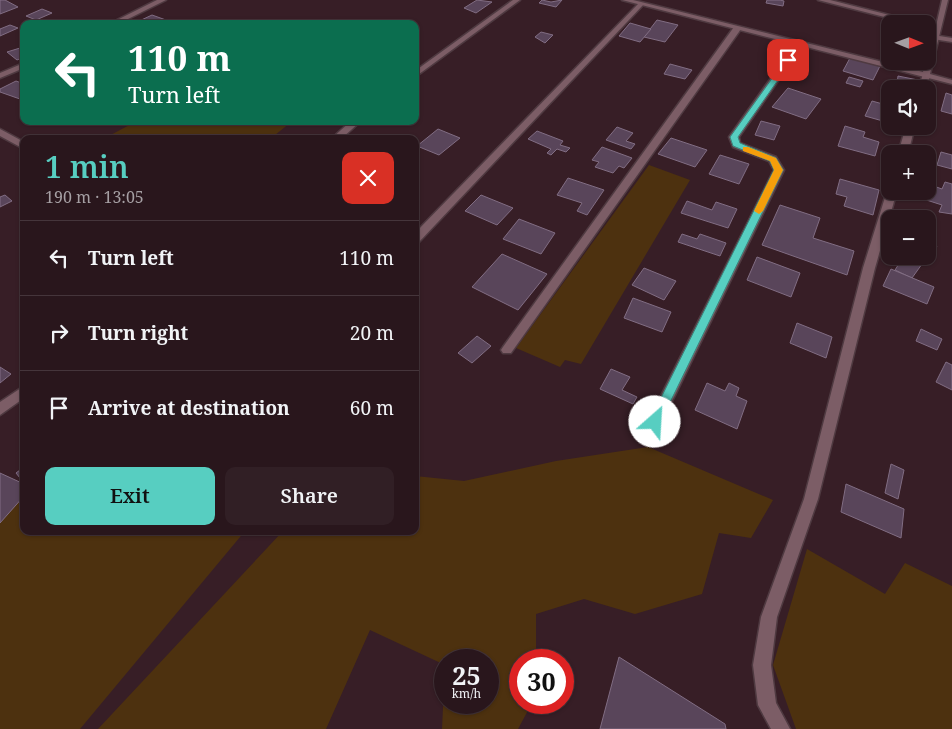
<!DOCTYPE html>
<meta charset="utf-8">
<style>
body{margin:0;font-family:"Noto Serif",serif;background:#311f25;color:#f1f3f6;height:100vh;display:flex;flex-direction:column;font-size:19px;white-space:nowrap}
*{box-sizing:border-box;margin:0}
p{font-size:16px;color:#a59fa3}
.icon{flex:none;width:28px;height:28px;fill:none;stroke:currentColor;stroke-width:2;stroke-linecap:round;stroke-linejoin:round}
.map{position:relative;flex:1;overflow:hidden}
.side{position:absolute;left:20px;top:135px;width:399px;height:400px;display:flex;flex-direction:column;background:#29161c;border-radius:10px;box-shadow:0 1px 4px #0004,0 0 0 1px #45353b}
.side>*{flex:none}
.guide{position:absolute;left:20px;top:20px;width:399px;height:105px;border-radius:10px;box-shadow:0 1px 4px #0004,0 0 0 1px #45353b;background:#0b6e4f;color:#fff;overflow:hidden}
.needle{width:32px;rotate:91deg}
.tools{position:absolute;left:881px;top:15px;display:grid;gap:10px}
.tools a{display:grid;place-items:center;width:55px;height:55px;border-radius:10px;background:#29161c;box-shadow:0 1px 4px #0004,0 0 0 1px #45353b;font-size:25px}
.speed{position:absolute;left:434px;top:649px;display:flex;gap:10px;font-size:25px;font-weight:700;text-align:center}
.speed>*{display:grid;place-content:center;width:65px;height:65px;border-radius:50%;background:#29161c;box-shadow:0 1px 4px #0004,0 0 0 1px #45353b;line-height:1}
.speed small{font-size:12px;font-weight:400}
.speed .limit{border:8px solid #d22;background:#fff;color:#111}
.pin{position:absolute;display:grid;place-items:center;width:42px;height:42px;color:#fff;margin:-21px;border-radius:10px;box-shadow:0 2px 8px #0006}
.me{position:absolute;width:55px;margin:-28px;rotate:26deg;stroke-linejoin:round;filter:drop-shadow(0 0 4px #0008)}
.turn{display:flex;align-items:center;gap:18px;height:105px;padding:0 25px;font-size:22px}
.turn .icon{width:65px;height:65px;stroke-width:2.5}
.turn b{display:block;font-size:35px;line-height:42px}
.round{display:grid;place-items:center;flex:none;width:52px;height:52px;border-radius:10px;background:#311f25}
.head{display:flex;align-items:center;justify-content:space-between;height:85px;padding:0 25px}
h1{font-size:30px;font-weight:600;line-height:38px;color:#57cec1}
.cta{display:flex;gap:10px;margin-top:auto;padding:10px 25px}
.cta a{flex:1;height:58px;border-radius:10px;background:#57cec1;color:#111;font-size:20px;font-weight:600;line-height:58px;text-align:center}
.cta a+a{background:#311f25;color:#f1f3f6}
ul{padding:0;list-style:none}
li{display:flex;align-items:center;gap:15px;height:75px;padding:0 25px;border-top:1px solid #45353b}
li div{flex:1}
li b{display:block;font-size:19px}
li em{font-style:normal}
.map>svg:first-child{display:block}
.green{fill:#4d310f;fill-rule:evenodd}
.building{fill:#59455a;stroke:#816d83}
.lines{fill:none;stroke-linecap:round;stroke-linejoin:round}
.minor-casing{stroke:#4f3a41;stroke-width:3}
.tertiary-casing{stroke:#4f3a41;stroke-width:3}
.minor{fill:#7c5d66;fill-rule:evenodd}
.tertiary{fill:#7c5d66;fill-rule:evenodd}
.route{fill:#57cec1;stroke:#39867d}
.slow{fill:#f59e0b}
</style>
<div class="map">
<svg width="952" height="729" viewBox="0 0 952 729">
<rect width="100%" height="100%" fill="#371e26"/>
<g class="green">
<polygon points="137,121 290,123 270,139 103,139"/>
<polygon points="649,165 690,180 581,364 565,360 560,367 516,348"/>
<path d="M648,447L773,500L751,538L719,533L702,594L635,614L584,599L536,614V660H520V702L532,703L518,729H442L445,665L370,630L326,729H98L283,531H415V476L464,481L556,461ZM445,660H488V702H445Z"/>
<polygon points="24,496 24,531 245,531 80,729 0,729 0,516"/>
<polygon points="807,549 885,594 905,563 952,586 952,729 796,729 773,665"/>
</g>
<g class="building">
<polygon points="0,0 5,0 18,7 0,14"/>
<polygon points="477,0 492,2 476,13 464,8"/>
<polygon points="542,0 551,2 562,0 556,7 539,3"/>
<polygon points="767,0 780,0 784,1 783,6 766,3"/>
<polygon points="42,9 52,13 36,20 26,16"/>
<polygon points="152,15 166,20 159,24 137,22"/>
<polygon points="657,20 678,25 665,42 644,37"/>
<polygon points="630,23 651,29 640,42 619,36"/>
<polygon points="10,25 18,28 0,36 0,29"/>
<polygon points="541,32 553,35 545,43 535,37"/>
<polygon points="20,48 24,51 24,57 17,60 7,52"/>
<polygon points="850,58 880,66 873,80 843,71"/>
<polygon points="670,64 692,70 685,79 664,74"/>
<polygon points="898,76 918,80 918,88 897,84"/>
<polygon points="849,77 863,81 860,87 846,83"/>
<polygon points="16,81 24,84 24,97 20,99 0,92 0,89"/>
<polygon points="788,88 821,99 806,119 772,107"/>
<polygon points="946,93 952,95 952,114 941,111"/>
<polygon points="872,101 890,106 890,123 865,116"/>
<polygon points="761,121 780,126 774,140 755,135"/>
<polygon points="845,126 865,132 863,137 879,142 875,156 838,146"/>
<polygon points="617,127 633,133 626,141 635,144 631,149 606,140"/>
<polygon points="438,129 460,138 439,155 417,146"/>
<polygon points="537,131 563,141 560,145 570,148 566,152 557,149 551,155 547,153 551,149 528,139"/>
<polygon points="671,138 707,150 695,167 658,154"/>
<polygon points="602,147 632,158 624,168 619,166 613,173 595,167 599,162 592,160"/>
<polygon points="941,152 952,155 952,169 937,165"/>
<polygon points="720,155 749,164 739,184 709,174"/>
<polygon points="568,178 604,190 587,215 577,211 582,203 557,195"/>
<polygon points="840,179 879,190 873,215 844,206 847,197 836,194"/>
<polygon points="945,182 952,184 952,214 939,212 942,205 914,196 916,191 928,191 928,184 942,189"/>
<polygon points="5,195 12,201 0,207 0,197"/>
<polygon points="481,195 513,208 497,225 465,211"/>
<polygon points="687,201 712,210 716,202 737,209 728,228 681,213"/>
<polygon points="780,205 820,218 813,238 854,251 847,275 762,245"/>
<polygon points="519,219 555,233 541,254 503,239"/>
<polygon points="682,234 697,239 700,234 726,243 720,256 678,242"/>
<polygon points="928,242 937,246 928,259 923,256 928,256"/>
<polygon points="502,254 547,274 518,310 472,287"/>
<polygon points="904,256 922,264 912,278 895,270"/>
<polygon points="757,257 800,273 791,297 747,280"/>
<polygon points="644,268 676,281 664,300 632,285"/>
<polygon points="891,269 934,287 927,304 883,286"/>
<polygon points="633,298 671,312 662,332 624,318"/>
<polygon points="797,323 832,337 826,358 790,343"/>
<polygon points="921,329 942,339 937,350 916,341"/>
<polygon points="477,336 491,346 472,363 458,353"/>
<polygon points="946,362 952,365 952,390 936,382"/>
<polygon points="0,367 11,374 0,383"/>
<polygon points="611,369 630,377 622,390 637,397 633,404 600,389"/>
<polygon points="707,383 725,391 729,383 739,388 736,396 747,401 737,429 695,410"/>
<polygon points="891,464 904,470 898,499 885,493"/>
<polygon points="24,467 24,483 16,473"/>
<polygon points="0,473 24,484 24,496 0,523"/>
<polygon points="846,484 904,509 901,538 841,512"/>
<polygon points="619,657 725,724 726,729 600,729"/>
</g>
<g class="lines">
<defs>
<g id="minor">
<polygon points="157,0 166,0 118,24 109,24"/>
<polygon points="513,0 520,0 415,77 415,71"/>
<polygon points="818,0 830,0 925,24 912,24"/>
<polygon points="639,3 644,4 419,242 415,243 415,233"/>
<polygon points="734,27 741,29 511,353 503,353 501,350 503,347"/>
<polygon points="933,35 952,38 952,42 933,39"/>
<polygon points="796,43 803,45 739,137 740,143 776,157 784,170 660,426 655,428 650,426 648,422 774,170 769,161 733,147 729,137"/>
<polygon points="24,63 24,68 0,78 0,73"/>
<polygon points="923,74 930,76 926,89 918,89"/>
<polygon points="351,121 361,121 341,139 331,139"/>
<polygon points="906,126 915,126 908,154 898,154"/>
<polygon points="0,129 24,142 24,149 0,136"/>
<polygon points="890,188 890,191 897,191 875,268 818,499 777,617 771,665 776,703 790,729 771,729 758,705 753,665 761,617 804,499 863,268 887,191"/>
<polygon points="24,386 24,398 0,415 0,402"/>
</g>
<polygon id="tertiary" points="622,0 633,0 923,72 926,61 928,61 942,0 948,0 930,74 952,80 952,84"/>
</defs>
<use href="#minor" class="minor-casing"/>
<use href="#tertiary" class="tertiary-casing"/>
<use href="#minor" class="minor"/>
<use href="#tertiary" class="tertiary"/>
</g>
<polygon class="route" points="786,59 792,60 738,137 740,143 776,158 783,170 659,425 651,425 649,422 651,418 774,170 770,161 733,146 730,137"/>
<polygon class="slow" points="743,147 748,147 776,158 783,170 763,211 759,214 754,211 774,170 770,161 743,151"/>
</svg>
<div class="tools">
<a><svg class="needle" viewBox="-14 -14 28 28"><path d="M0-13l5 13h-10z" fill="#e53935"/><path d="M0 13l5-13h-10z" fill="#a59fa3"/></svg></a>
<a><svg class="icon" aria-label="sound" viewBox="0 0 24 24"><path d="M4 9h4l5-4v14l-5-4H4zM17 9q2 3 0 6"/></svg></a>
<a>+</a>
<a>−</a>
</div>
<div class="speed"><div>25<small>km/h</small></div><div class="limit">30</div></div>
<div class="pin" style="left:788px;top:60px;background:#d93025"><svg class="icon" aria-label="arrive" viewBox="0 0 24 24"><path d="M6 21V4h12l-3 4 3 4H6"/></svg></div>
<svg class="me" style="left:655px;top:422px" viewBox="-20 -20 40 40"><circle r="19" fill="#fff"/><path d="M0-13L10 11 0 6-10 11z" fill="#57cec1"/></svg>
<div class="guide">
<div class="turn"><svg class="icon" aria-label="left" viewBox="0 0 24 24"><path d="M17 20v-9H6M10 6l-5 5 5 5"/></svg><div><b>110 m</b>Turn left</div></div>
</div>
<section class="side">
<div class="head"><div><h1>1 min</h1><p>190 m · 13:05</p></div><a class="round" style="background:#d93025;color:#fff"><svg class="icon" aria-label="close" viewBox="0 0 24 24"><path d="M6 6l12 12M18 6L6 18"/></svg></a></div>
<ul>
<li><svg class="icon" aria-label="left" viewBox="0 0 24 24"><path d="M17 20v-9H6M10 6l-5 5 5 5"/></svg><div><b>Turn left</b></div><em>110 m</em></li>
<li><svg class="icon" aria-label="right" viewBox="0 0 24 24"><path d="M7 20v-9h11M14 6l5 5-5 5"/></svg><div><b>Turn right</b></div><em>20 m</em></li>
<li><svg class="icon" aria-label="arrive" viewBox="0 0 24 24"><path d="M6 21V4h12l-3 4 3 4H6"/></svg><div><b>Arrive at destination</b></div><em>60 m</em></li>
</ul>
<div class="cta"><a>Exit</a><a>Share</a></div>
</section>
</div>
